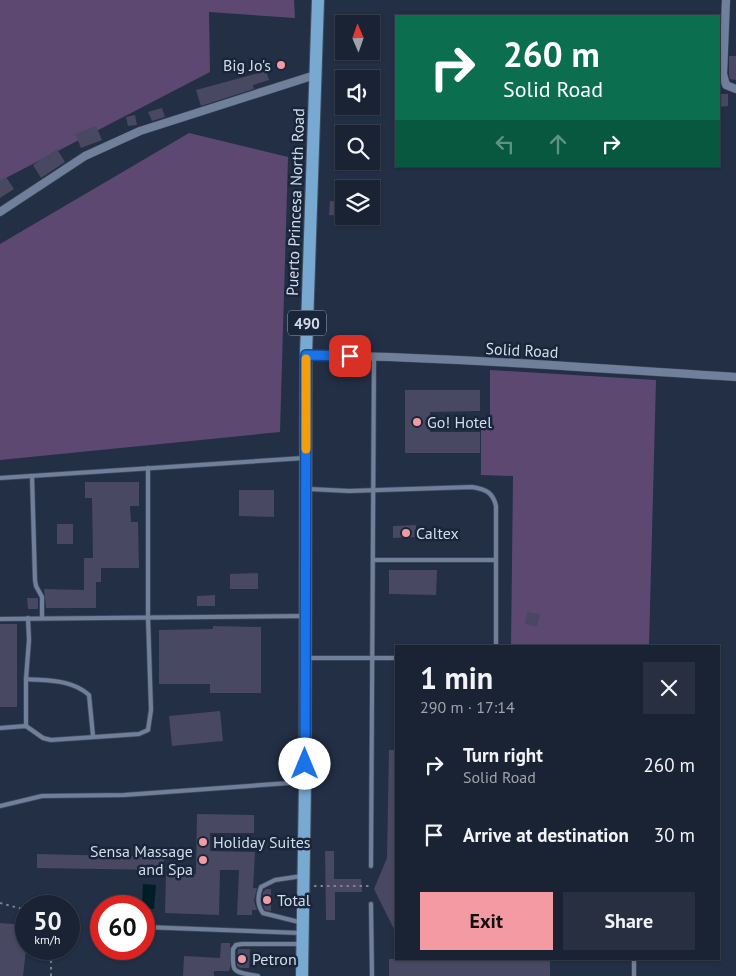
<!DOCTYPE html>
<meta charset="utf-8">
<style>
body{margin:0;font-family:"PT Sans",sans-serif;background:#272f40;color:#f1f3f6;height:100vh;display:flex;flex-direction:column;font-size:19px;white-space:nowrap}
*{box-sizing:border-box;margin:0}
p{font-size:16px;color:#9fa4ac}
.icon{flex:none;width:28px;height:28px;fill:none;stroke:currentColor;stroke-width:2;stroke-linecap:round;stroke-linejoin:round}
.map{position:relative;flex:1;overflow:hidden}
.drawer{position:absolute;left:395px;top:645px;width:325px;height:315px;display:flex;flex-direction:column;background:#1a2334;border-radius:0px;box-shadow:0 1px 4px #0004,0 0 0 1px #38404f}
.drawer>*{flex:none}
.hud{position:absolute;left:395px;top:15px;width:325px;height:152px;border-radius:0px;box-shadow:0 1px 4px #0004,0 0 0 1px #38404f;background:#0b6e4f;color:#fff;overflow:hidden}
.needle{width:32px;rotate:358deg}
.buttons{position:absolute;left:335px;top:15px;display:grid;gap:10px}
.buttons a{display:grid;place-items:center;width:45px;height:45px;border-radius:0px;background:#1a2334;box-shadow:0 1px 4px #0004,0 0 0 1px #38404f;font-size:25px}
.speed{position:absolute;left:15px;top:895px;display:flex;gap:10px;font-size:25px;font-weight:700;text-align:center}
.speed>*{display:grid;place-content:center;width:65px;height:65px;border-radius:50%;background:#1a2334;box-shadow:0 1px 4px #0004,0 0 0 1px #38404f;line-height:1}
.speed small{font-size:12px;font-weight:400}
.speed .limit{border:8px solid #d22;background:#fff;color:#111}
.pin{position:absolute;display:grid;place-items:center;width:42px;height:42px;color:#fff;margin:-21px;border-radius:10px;box-shadow:0 2px 8px #0006}
.me{position:absolute;width:55px;margin:-28px;rotate:0deg;stroke-linejoin:round;filter:drop-shadow(0 0 4px #0008)}
.turn{display:flex;align-items:center;gap:18px;height:105px;padding:0 25px;font-size:22px}
.turn .icon{width:65px;height:65px;stroke-width:2.5}
.turn b{display:block;font-size:35px;line-height:42px}
.lanes{display:flex;align-items:center;height:48px;padding:0 25px;background:#0003;justify-content:center;gap:25px;direction:ltr}
.lanes .off{opacity:.35}
.round{display:grid;place-items:center;flex:none;width:52px;height:52px;border-radius:0px;background:#272f40}
.headline{display:flex;align-items:center;justify-content:space-between;height:85px;padding:0 25px}
h1{font-size:30px;font-weight:700;line-height:38px}
.action{display:flex;gap:10px;margin-top:auto;padding:10px 25px}
.action a{flex:1;height:58px;border-radius:0px;background:#f49aa3;color:#111;font-size:20px;font-weight:700;line-height:58px;text-align:center}
.action a+a{background:#272f40;color:#f1f3f6}
ul{padding:0;list-style:none}
li{display:flex;align-items:center;gap:15px;height:70px;padding:0 25px}
li div{flex:1}
li b{display:block;font-size:19px}
li em{font-style:normal}
.map>svg:first-child{display:block}
.green{fill:#5d4872}
.water{fill:#001e26}
.building{fill:#484862}
.lines{fill:none;stroke-linecap:round;stroke-linejoin:round}
.service-casing{stroke:#444d60;stroke-width:5.5}
.minor-casing{stroke:#444d60;stroke-width:9}
.primary-casing{stroke:#444d60;stroke-width:14}
.path{stroke:#778294;stroke-width:2;stroke-dasharray:2.5 4;stroke-linecap:butt}
.service{stroke:#71809a;stroke-width:4}
.minor{stroke:#71809a;stroke-width:8}
.primary{stroke:#78a9d1;stroke-width:12}
.route-casing{stroke:#114b97;stroke-width:12}
.route{stroke:#1a73e8;stroke-width:9}
.slow{stroke:#f59e0b;stroke-width:9}
.poi-dot{fill:#f49aa3;stroke:#19253a;stroke-width:2}
.labels{text-anchor:middle;dominant-baseline:central;stroke-width:5;stroke-linejoin:round;paint-order:stroke}
.shield{fill:#19253a;stroke:#9ba5b5;stroke-width:1}
.shield-label{font-size:15px;font-weight:bold;fill:#d3dcea}
.poi-label{font-size:16px;fill:#d3dcea;stroke:#19253a;text-anchor:start}
.street-label{font-size:16px;fill:#d3dcea;stroke:#19253a}
</style>
<div class="map">
<svg width="736" height="976" viewBox="0 0 736 976">
<rect width="100%" height="100%" fill="#232f45"/>
<g class="green">
<polygon points="0,0 294,0 295,18 209,12 210,72 0,181"/>
<polygon points="189,133 288,157 280,432 0,460 0,244"/>
<polygon points="490,370 656,380 649,646 511,646 513,476 481,475 481,420 490,420"/>
</g>
<polygon class="water" points="143,884 156,885 154,909 144,909 144,906 142,906"/>
<g class="building">
<polygon points="729,56 736,56 736,80 730,79 729,73"/>
<polygon points="266,71 269,80 253,85 254,89 201,106 196,90"/>
<polygon points="719,94 728,94 728,106 719,107"/>
<polygon points="162,108 165,117 152,121 148,112"/>
<polygon points="135,115 137,125 128,126 126,117"/>
<polygon points="96,126 102,140 81,148 75,134"/>
<polygon points="57,149 65,162 41,178 33,165"/>
<polygon points="6,177 14,189 0,198 0,180"/>
<polygon points="330,201 344,202 344,216 329,215"/>
<polygon points="405,390 480,390 480,411 430,412 430,432 480,432 480,453 405,453"/>
<polygon points="85,482 139,482 139,506 130,506 131,522 138,522 139,568 101,568 101,582 96,582 96,608 46,608 44,589 84,590 84,558 93,558 92,498 85,498"/>
<polygon points="239,490 274,490 274,517 239,516"/>
<rect x="57" y="524" width="16" height="20"/>
<polygon points="416,525 416,537 393,538 393,526"/>
<polygon points="389,570 437,570 436,595 389,594"/>
<polygon points="258,573 258,589 230,589 230,574"/>
<polygon points="215,595 215,606 197,606 197,596"/>
<polygon points="27,598 38,598 38,609 28,609"/>
<polygon points="527,612 540,614 537,627 525,624"/>
<rect x="0" y="624" width="17" height="83"/>
<polygon points="213,626 261,627 261,693 210,693 210,684 159,684 159,630 213,629"/>
<polygon points="220,711 223,741 172,746 169,716"/>
<polygon points="389,750 396,750 396,933 374,889 387,858"/>
<polygon points="197,814 254,815 254,833 210,833 210,851 255,852 253,888 257,888 254,901 257,910 252,910 252,915 237,915 239,870 220,870 219,915 165,913 166,873 196,874"/>
<polygon points="325,851 334,851 334,879 361,879 362,892 335,892 335,920 326,920"/>
<polygon points="37,854 164,857 164,870 37,868"/>
<polygon points="266,889 271,889 271,911 265,910 262,903 263,892"/>
<polygon points="0,923 26,925 26,950 23,976 0,976"/>
<polygon points="221,943 230,943 230,968 229,971 214,971 214,976 183,976 184,956 220,958"/>
<polygon points="238,949 250,949 249,968 240,968 237,966"/>
<rect x="389" y="959" width="161" height="17"/>
</g>
<g class="lines">
<defs>
<g id="service">
<polyline points="32,476 35,580 36,586 42,597 42,618"/>
<polyline points="0,478 304,458"/>
<path d="M309,489L349,491L472,487C485,489 493,492 496,506V646"/>
<polyline points="374,560 495,560"/>
<polyline points="0,619 303,616"/>
<polyline points="309,658 396,658"/>
<path d="M26,679C48,681 71,679 89,695L93,736"/>
<polyline points="26,726 26,679 29,640 28,618"/>
<polyline points="0,728 26,726 43,738 51,740 139,734 148,730 151,710 148,617 148,468"/>
<polyline points="0,806 42,796 124,795 304,782"/>
<polyline points="371,866 374,357"/>
<polyline points="371,904 372,976"/>
<path d="M299,922L263,913C257,905 257,897 261,887L275,880L302,876"/>
<polyline points="144,927 301,933"/>
<path d="M258,976C233,971 232,975 233,949L236,945L242,944H301"/>
<polyline points="634,976 634,959"/>
</g>
<g id="minor">
<polyline points="726,0 723,74 726,85 736,89"/>
<polyline points="0,212 85,156 140,131 315,75"/>
<path d="M306,355C450,357 593,368 736,377"/>
</g>
<polyline id="primary" points="302,976 305,782 306,355 318,0"/>
</defs>
<use href="#service" class="service-casing"/>
<use href="#minor" class="minor-casing"/>
<use href="#primary" class="primary-casing"/>
<g class="path">
<polyline points="314,886 371,886"/>
<polyline points="0,903 26,910"/>
<polyline points="51,976 51,949"/>
</g>
<use href="#service" class="service"/>
<use href="#minor" class="minor"/>
<use href="#primary" class="primary"/>
</g>
<g class="lines">
<defs>
<polyline id="route" points="305,764 306,355 350,356"/>
</defs>
<use href="#route" class="route-casing"/>
<use href="#route" class="route"/>
<polyline class="slow" points="306,359 306,449"/>
</g>
<g class="poi-dot">
<circle cx="281" cy="65" r="5"/>
<circle cx="417" cy="422" r="5"/>
<circle cx="406" cy="533" r="5"/>
<circle cx="203" cy="842" r="5"/>
<circle cx="203" cy="860" r="5"/>
<circle cx="267" cy="900" r="5"/>
<circle cx="242" cy="959" r="5"/>
</g>
<g class="labels">
<rect class="shield" x="288" y="310.5" width="38" height="25" rx="4"/>
<g class="shield-label">
<text x="307" y="323">490</text>
</g>
<g class="poi-label">
<text x="271" y="65" text-anchor="end">Big Jo's</text>
<text x="427" y="422">Go! Hotel</text>
<text x="416" y="533">Caltex</text>
<text x="213" y="842">Holiday Suites</text>
<text x="193" y="851" text-anchor="end">Sensa Massage<tspan x="193" dy="18">and Spa</tspan></text>
<text x="277" y="900">Total</text>
<text x="252" y="959">Petron</text>
</g>
<g class="street-label">
<text transform="translate(295 202) rotate(-88)">Puerto Princesa North Road</text>
<text transform="translate(522 350) rotate(3)">Solid Road</text>
</g>
</g>
</svg>
<div class="buttons">
<a><svg class="needle" viewBox="-14 -14 28 28"><path d="M0-13l5 13h-10z" fill="#e53935"/><path d="M0 13l5-13h-10z" fill="#9fa4ac"/></svg></a>
<a><svg class="icon" aria-label="sound" viewBox="0 0 24 24"><path d="M4 9h4l5-4v14l-5-4H4zM17 9q2 3 0 6"/></svg></a>
<a><svg class="icon" aria-label="search" viewBox="0 0 24 24"><circle cx="10" cy="10" r="6"/><path d="M15 15l6 6"/></svg></a>
<a><svg class="icon" aria-label="layers" viewBox="0 0 24 24"><path d="M12 4l9 5-9 5-9-5zM3 14l9 5 9-5"/></svg></a>
</div>
<div class="speed"><div>50<small>km/h</small></div><div class="limit">60</div></div>
<div class="pin" style="left:350px;top:356px;background:#d93025"><svg class="icon" aria-label="arrive" viewBox="0 0 24 24"><path d="M6 21V4h12l-3 4 3 4H6"/></svg></div>
<svg class="me" style="left:305px;top:764px" viewBox="-20 -20 40 40"><circle r="19" fill="#fff"/><path d="M0-13L10 11 0 6-10 11z" fill="#1a73e8"/></svg>
<div class="hud">
<div class="turn"><svg class="icon" aria-label="right" viewBox="0 0 24 24"><path d="M7 20v-9h11M14 6l5 5-5 5"/></svg><div><b>260 m</b>Solid Road</div></div>
<div class="lanes"><svg class="icon off" aria-label="left" viewBox="0 0 24 24"><path d="M17 20v-9H6M10 6l-5 5 5 5"/></svg><svg class="icon off" aria-label="ahead" viewBox="0 0 24 24"><path d="M12 20V5M6 11l6-6 6 6"/></svg><svg class="icon" aria-label="right" viewBox="0 0 24 24"><path d="M7 20v-9h11M14 6l5 5-5 5"/></svg></div>
</div>
<section class="drawer">
<div class="headline"><div><h1>1 min</h1><p>290 m · 17:14</p></div><a class="round"><svg class="icon" aria-label="close" viewBox="0 0 24 24"><path d="M6 6l12 12M18 6L6 18"/></svg></a></div>
<ul>
<li><svg class="icon" aria-label="right" viewBox="0 0 24 24"><path d="M7 20v-9h11M14 6l5 5-5 5"/></svg><div><b>Turn right</b><p>Solid Road</p></div><em>260 m</em></li>
<li><svg class="icon" aria-label="arrive" viewBox="0 0 24 24"><path d="M6 21V4h12l-3 4 3 4H6"/></svg><div><b>Arrive at destination</b></div><em>30 m</em></li>
</ul>
<div class="action"><a>Exit</a><a>Share</a></div>
</section>
</div>
